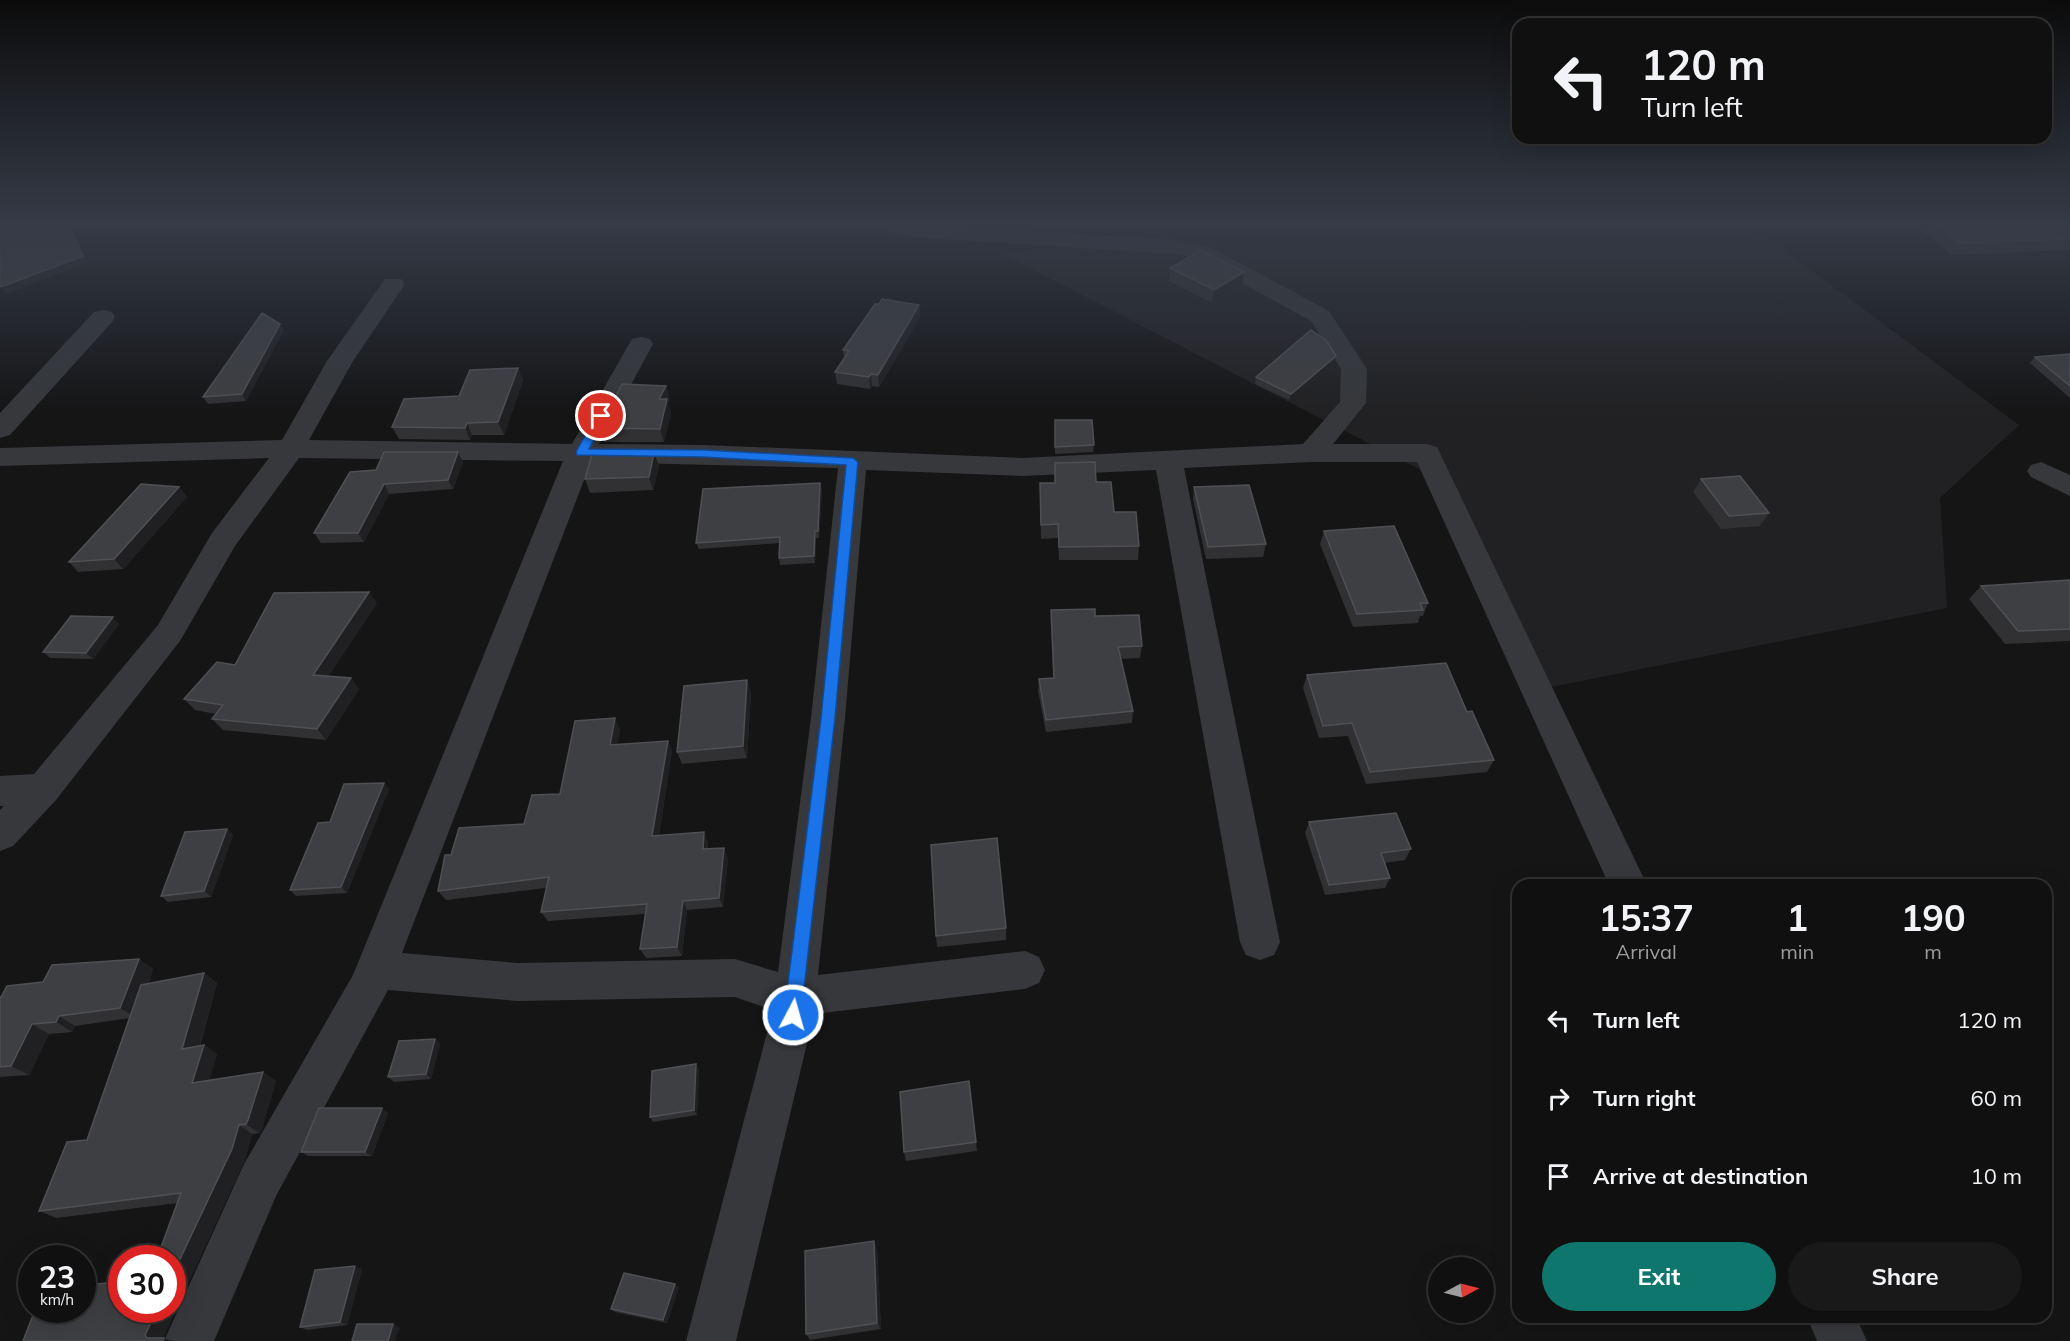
<!DOCTYPE html>
<style>
body{margin:0;font-family:Mulish,sans-serif;background:#191919;color:#f1f3f6;height:100vh;display:flex;flex-direction:column;font-size:22px;white-space:nowrap}
*{box-sizing:border-box;margin:0}
p{font-size:20px;color:#9c9d9f}
.icon{flex:none;width:33px;height:33px;fill:none;stroke:currentColor;stroke-width:2;stroke-linecap:round;stroke-linejoin:round}
.map{position:relative;flex:1;overflow:hidden}
.panel{position:absolute;left:1512px;top:879px;width:540px;height:444px;display:flex;flex-direction:column;background:#101010;border-radius:18px;box-shadow:0 6px 24px #0002,0 0 0 2px #303030}
.panel>*{flex:none}
.guide{position:absolute;left:1512px;top:18px;width:540px;height:126px;border-radius:18px;box-shadow:0 6px 24px #0002,0 0 0 2px #303030;background:#101010;color:#f1f3f6;overflow:hidden}
.needle{width:39px;rotate:83deg}
.controls{position:absolute;left:1428px;top:1257px;display:grid;gap:12px}
.controls a{display:grid;place-items:center;width:66px;height:66px;border-radius:50%;background:#101010;box-shadow:0 6px 24px #0002,0 0 0 2px #303030;font-size:30px}
.speed{position:absolute;left:18px;top:1245px;display:flex;gap:12px;font-size:30px;font-weight:700;text-align:center}
.speed>*{display:grid;place-content:center;width:78px;height:78px;border-radius:50%;background:#101010;box-shadow:0 6px 24px #0002,0 0 0 2px #303030;line-height:1}
.speed small{font-size:15px;font-weight:400}
.speed .limit{border:9px solid #d22;background:#fff;color:#111}
.pin{position:absolute;display:grid;place-items:center;width:51px;height:51px;color:#fff;margin:-26px;border:3px solid #fff;border-radius:50%;box-shadow:0 2px 6px #0007}
.me{position:absolute;width:66px;margin:-33px;rotate:6deg;stroke-linejoin:round;filter:drop-shadow(0 0 4px #0008)}
.turn{display:flex;align-items:center;gap:21px;height:126px;padding:0 30px;font-size:27px}
.turn .icon{width:78px;height:78px;stroke-width:2.5}
.turn b{display:block;font-size:42px;line-height:51px}
.eta{display:flex;justify-content:space-evenly;align-items:center;height:102px;text-align:center}
.eta b{font-size:36px;font-weight:700;line-height:42px}
.cta{display:flex;gap:12px;margin-top:auto;padding:12px 30px}
.cta a{flex:1;height:69px;border-radius:36px;background:#0f766e;color:#fff;font-size:24px;font-weight:700;line-height:69px;text-align:center}
.cta a+a{background:#191919;color:#f1f3f6}
ul{padding:0;list-style:none}
li{display:flex;align-items:center;gap:18px;height:78px;padding:0 30px}
li div{flex:1}
li b{display:block;font-size:22px}
li em{font-style:normal}
.map>svg:first-child{display:block}
.built{fill:#212123}
.lines{fill:none;stroke-linecap:round;stroke-linejoin:round}
.minor{fill:#36383b;fill-rule:evenodd}
.wall{fill:#313134}
.shaded-wall{fill:#202022}
.building{fill:#3e3f42;stroke:#4e5054;stroke-width:1.5}
.route{fill:#1a73e8;stroke:#114b97;stroke-width:1.5}
</style>
<div class="map">
<svg width="2070" height="1341" viewBox="0 0 2070 1341">
<rect width="100%" height="100%" fill="#151516"/>
<polygon class="built" points="1163,224 1585,224 1598,226 1601,224 1749,224 2019,425 1940,498 1947,608 1551,687 1434,477 1003,254 1140,233"/>
<g class="lines">
<g class="minor">
<path d="M876,224H917L1176,240L1212,248L1329,311L1367,369L1366,403L1333,444H1427L1437,447L1647,885H1609L1417,462H1311L1184,468L1280,942L1274,955L1260,960L1246,955L1240,942L1156,470L1022,476L866,470L845,718L818,975L1025,951L1039,957L1045,970L1039,983L1025,989L814,1014L736,1341H686L773,1010L735,997L518,1001L388,990L276,1196L214,1341H164L244,1164L353,975L563,461L299,458L235,546L180,641L56,800L13,846L0,851V810L4,806H0V776L34,774L158,625L212,533L269,458L0,466V448L282,440L327,361L385,279H401L405,284L353,361L309,440L572,444L629,344L632,339L641,337L650,339L653,344L599,444L704,445L1022,458L1303,444L1340,402L1341,369L1311,321L1197,258L1176,254L909,237L879,229ZM591,462L838,468L811,718L778,972L735,959L518,963L402,953Z"/>
<polygon points="103,310 112,312 115,317 112,322 10,435 0,438 0,413 94,312"/>
<polygon points="2041,462 2070,475 2070,496 2031,477 2027,471 2031,465"/>
<polygon points="1807,1317 1856,1317 1867,1341 1817,1341"/>
</g>
</g>
<g class="wall">
<polygon points="1913,224 2070,224 2070,250 1952,255"/>
<polygon points="1170,268 1242,285 1212,303 1169,281"/>
<polygon points="879,304 919,305 920,317 879,387 872,386 870,389 837,384 835,372 844,358 843,350"/>
<polygon points="284,330 246,401 208,404 203,397"/>
<polygon points="2070,354 2070,398 2030,363 2035,357"/>
<polygon points="1336,356 1334,362 1289,400 1255,384 1256,377"/>
<polygon points="518,368 523,380 504,435 472,435 470,440 399,439 392,427"/>
<polygon points="666,386 670,400 668,403 671,413 664,442 604,442 600,428"/>
<polygon points="1055,420 1094,445 1093,452 1055,454"/>
<polygon points="654,453 659,466 653,490 590,493 585,479"/>
<polygon points="463,462 453,489 389,494 364,542 321,543 314,533 376,470"/>
<polygon points="1701,479 1769,513 1760,526 1721,529 1693,492"/>
<polygon points="1096,482 1114,512 1139,546 1138,560 1059,560 1058,538 1041,539 1040,483"/>
<polygon points="820,483 822,490 819,538 816,538 815,563 780,565 779,558 780,543 699,549 696,543"/>
<polygon points="179,487 187,497 123,569 78,572 69,562"/>
<polygon points="1194,487 1266,544 1263,557 1206,559 1193,499"/>
<polygon points="1324,531 1428,603 1423,616 1420,616 1418,623 1353,627 1320,544"/>
<polygon points="2070,580 2070,641 2005,644 1969,599 1981,586"/>
<polygon points="377,603 328,676 359,689 326,740 223,730 212,719 216,714 195,710 184,699 235,665"/>
<polygon points="1051,610 1095,616 1142,646 1140,658 1120,659 1133,711 1132,723 1046,732 1038,691 1039,679 1053,678"/>
<polygon points="119,624 93,659 50,658 43,652"/>
<polygon points="1307,675 1467,712 1494,760 1487,772 1366,784 1348,736 1319,738 1303,688"/>
<polygon points="747,680 751,693 747,758 682,764 677,752"/>
<polygon points="620,729 617,745 668,741 672,751 659,835 708,842 708,849 728,858 723,907 687,910 682,956 646,958 640,949 645,914 548,921 541,912 546,888 446,900 438,891 451,855 524,824 560,794"/>
<polygon points="384,783 389,789 347,893 296,896 290,890 330,822"/>
<polygon points="1309,822 1411,849 1405,860 1384,863 1390,878 1385,888 1325,895 1305,833"/>
<polygon points="227,829 233,835 211,897 168,902 161,896"/>
<polygon points="1006,928 1006,940 937,947 936,936"/>
<polygon points="139,959 153,969 148,984 204,973 217,983 200,1046 204,1045 217,1054 209,1080 263,1072 276,1081 262,1129 259,1133 252,1134 246,1157 163,1338 23,1341 172,1310 178,1203 56,1218 39,1211 87,1140 130,1018 75,1026 72,1032 49,1034 29,1075 0,1077 0,997"/>
<polygon points="435,1039 440,1044 431,1079 394,1082 388,1077"/>
<polygon points="699,1069 697,1115 653,1122 650,1117"/>
<polygon points="969,1081 977,1151 906,1161 904,1152"/>
<polygon points="388,1113 372,1156 308,1156 301,1152"/>
<polygon points="877,1248 881,1329 810,1340 806,1334"/>
<polygon points="362,1269 347,1325 307,1330 300,1327"/>
<polygon points="679,1287 667,1323 615,1312 611,1309"/>
</g>
<g class="shaded-wall">
<polygon points="68,224 70,224 88,263 6,294 1,287"/>
<polygon points="1244,272 1242,285 1212,303 1214,290"/>
<polygon points="919,305 920,317 879,387 878,375"/>
<polygon points="280,324 284,330 246,401 242,394"/>
<polygon points="1336,356 1334,362 1289,400 1291,394"/>
<polygon points="518,368 523,380 504,435 498,422"/>
<polygon points="871,374 872,386 870,389 869,377"/>
<polygon points="666,386 670,400 668,403 671,413 664,442 660,429 659,399"/>
<polygon points="467,423 472,435 470,440 465,428"/>
<polygon points="458,452 463,462 453,489 448,480"/>
<polygon points="654,453 659,466 653,490 649,477"/>
<polygon points="820,483 822,490 819,538 818,531"/>
<polygon points="384,484 389,494 364,542 358,533"/>
<polygon points="179,487 187,497 123,569 114,559"/>
<polygon points="815,531 816,538 815,563 814,556"/>
<polygon points="369,592 377,603 321,686 313,675"/>
<polygon points="113,617 119,624 93,659 86,653"/>
<polygon points="351,678 359,689 326,740 317,729"/>
<polygon points="747,680 751,693 747,758 743,746"/>
<polygon points="615,718 620,729 615,756 610,745"/>
<polygon points="668,741 672,751 657,846 652,836"/>
<polygon points="384,783 389,789 347,893 341,887"/>
<polygon points="227,829 233,835 211,897 204,891"/>
<polygon points="704,832 708,842 707,859 703,849"/>
<polygon points="724,848 728,858 723,907 719,898"/>
<polygon points="683,901 687,910 682,956 677,947"/>
<polygon points="139,959 153,969 135,1017 120,1008"/>
<polygon points="204,973 217,983 196,1058 182,1049"/>
<polygon points="59,1016 75,1026 72,1032 56,1022"/>
<polygon points="32,1024 49,1034 29,1075 11,1066"/>
<polygon points="435,1039 440,1044 431,1079 426,1074"/>
<polygon points="204,1045 217,1054 206,1091 192,1083"/>
<polygon points="696,1064 699,1069 697,1115 694,1110"/>
<polygon points="263,1072 276,1081 262,1129 259,1133 246,1124"/>
<polygon points="382,1108 388,1113 372,1156 365,1152"/>
<polygon points="239,1125 252,1134 246,1157 162,1340 164,1338 173,1341 157,1341 147,1338 145,1335 157,1310 172,1310 172,1276"/>
<polygon points="874,1241 877,1248 881,1329 877,1323"/>
<polygon points="355,1266 362,1269 347,1325 340,1322"/>
<polygon points="675,1284 679,1287 667,1323 663,1320"/>
<polygon points="393,1324 400,1327 395,1341 388,1341"/>
</g>
<g class="building">
<polygon points="18,224 68,224 83,256 1,287 0,286 0,229"/>
<polygon points="1936,224 2070,224 2070,239 1960,243"/>
<polygon points="1201,250 1244,272 1214,290 1170,268"/>
<polygon points="882,299 919,305 878,375 871,374 869,377 835,372 849,351 843,350 875,304 879,304"/>
<polygon points="262,313 280,324 242,394 203,397"/>
<polygon points="1311,330 1326,340 1336,356 1291,394 1256,377"/>
<polygon points="2070,354 2070,386 2035,357"/>
<polygon points="518,368 498,422 467,423 465,428 392,427 404,399 459,396 470,370"/>
<polygon points="622,384 666,386 659,399 667,399 660,429 600,428"/>
<polygon points="1055,420 1092,420 1094,445 1055,447"/>
<polygon points="593,451 654,453 649,477 585,479"/>
<polygon points="384,452 458,452 448,480 384,484 358,533 314,533 350,472 376,470"/>
<polygon points="1095,462 1096,482 1111,482 1114,512 1136,512 1139,546 1059,547 1058,524 1041,525 1040,483 1055,483 1055,463"/>
<polygon points="1740,476 1769,513 1729,516 1701,479"/>
<polygon points="820,483 818,531 815,531 814,556 779,558 780,537 696,543 703,489"/>
<polygon points="141,484 179,487 114,559 69,562"/>
<polygon points="1249,485 1266,544 1208,547 1194,487"/>
<polygon points="1394,526 1428,603 1420,603 1423,610 1357,614 1324,531"/>
<polygon points="2070,580 2070,629 2018,631 1981,586"/>
<polygon points="369,592 313,675 351,678 317,729 212,719 223,705 184,699 217,662 235,665 274,593"/>
<polygon points="1095,609 1095,616 1139,615 1142,646 1118,647 1133,711 1046,720 1039,679 1054,678 1051,610"/>
<polygon points="71,616 113,617 86,653 43,652"/>
<polygon points="1446,663 1467,712 1472,711 1494,760 1370,772 1352,723 1323,726 1307,675"/>
<polygon points="747,680 743,746 677,752 684,686"/>
<polygon points="615,718 610,745 668,741 652,836 704,832 703,849 724,848 719,898 683,901 677,947 640,949 647,904 541,912 549,877 438,891 445,855 451,855 459,828 524,824 532,795 560,794 575,721"/>
<polygon points="384,783 341,887 290,890 318,823 330,822 344,784"/>
<polygon points="1396,813 1411,849 1381,853 1390,878 1329,885 1309,822"/>
<polygon points="227,829 204,891 161,896 185,832"/>
<polygon points="997,838 1006,928 936,936 931,845"/>
<polygon points="139,959 120,1008 59,1016 56,1022 32,1024 11,1066 0,1067 0,997 1,997 7,986 43,982 52,965"/>
<polygon points="204,973 182,1049 204,1045 192,1083 263,1072 248,1120 246,1124 239,1125 232,1149 172,1276 172,1258 157,1258 181,1193 39,1211 67,1142 87,1140 141,985"/>
<polygon points="435,1039 426,1074 388,1077 399,1041"/>
<polygon points="696,1064 694,1110 650,1117 652,1071"/>
<polygon points="969,1081 976,1142 904,1152 900,1092"/>
<polygon points="319,1108 382,1108 365,1152 301,1152"/>
<polygon points="874,1241 877,1323 806,1334 805,1251"/>
<polygon points="355,1266 340,1322 300,1327 315,1270"/>
<polygon points="624,1273 675,1284 663,1320 611,1309"/>
<polygon points="122,1281 122,1310 157,1310 145,1335 147,1338 164,1338 162,1341 23,1341 35,1310 82,1310 82,1286"/>
<polygon points="357,1324 393,1324 388,1341 352,1341"/>
</g>
<linearGradient id="sky" x2="0" y2="1"><stop stop-color="#0c0c0c"/><stop offset="0.54" stop-color="#353b47"/><stop offset="1" stop-color="#353b47" stop-opacity="0"/></linearGradient>
<rect width="2070" height="412" fill="url(#sky)"/>
<polygon class="route" points="601,413 607,416 589,449 704,450 853,458 858,462 835,718 801,1015 799,1020 793,1023 787,1020 784,1015 821,718 846,465 704,457 577,455 576,452 596,416"/>
</svg>
<div class="controls">
<a><svg class="needle" viewBox="-14 -14 28 28"><path d="M0-13l5 13h-10z" fill="#e53935"/><path d="M0 13l5-13h-10z" fill="#9c9d9f"/></svg></a>
</div>
<div class="speed"><div>23<small>km/h</small></div><div class="limit">30</div></div>
<div class="pin" style="left:601px;top:416px;background:#d93025"><svg class="icon" aria-label="arrive" viewBox="0 0 24 24"><path d="M6 21V4h12l-3 4 3 4H6"/></svg></div>
<svg class="me" style="left:793px;top:1015px" viewBox="-20 -20 40 40"><circle r="17" fill="#1a73e8" stroke="#fff" stroke-width="3"/><path d="M0-11L8 9 0 5-8 9z" fill="#fff"/></svg>
<div class="guide">
<div class="turn"><svg class="icon" aria-label="left" viewBox="0 0 24 24"><path d="M17 20v-9H6M10 6l-5 5 5 5"/></svg><div><b>120 m</b>Turn left</div></div>
</div>
<section class="panel">
<div class="eta">
<div><b>15:37</b><p>Arrival</p></div>
<div><b>1</b><p>min</p></div>
<div><b>190</b><p>m</p></div>
</div>
<ul>
<li><svg class="icon" aria-label="left" viewBox="0 0 24 24"><path d="M17 20v-9H6M10 6l-5 5 5 5"/></svg><div><b>Turn left</b></div><em>120 m</em></li>
<li><svg class="icon" aria-label="right" viewBox="0 0 24 24"><path d="M7 20v-9h11M14 6l5 5-5 5"/></svg><div><b>Turn right</b></div><em>60 m</em></li>
<li><svg class="icon" aria-label="arrive" viewBox="0 0 24 24"><path d="M6 21V4h12l-3 4 3 4H6"/></svg><div><b>Arrive at destination</b></div><em>10 m</em></li>
</ul>
<div class="cta"><a>Exit</a><a>Share</a></div>
</section>
</div>
